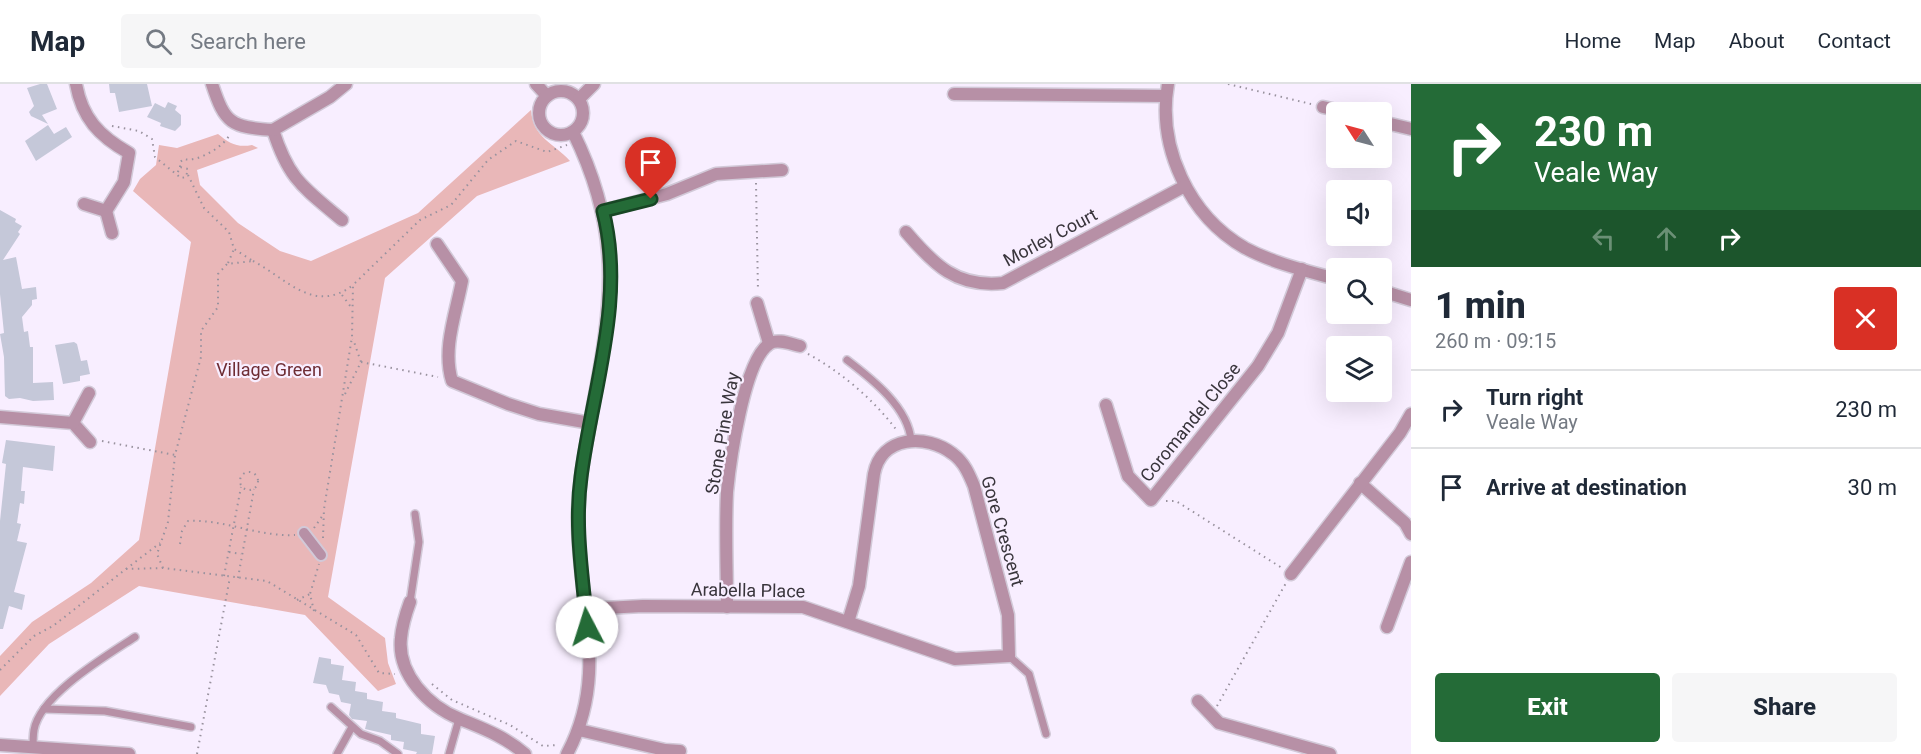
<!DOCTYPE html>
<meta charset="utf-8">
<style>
body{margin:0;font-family:Roboto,sans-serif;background:#f6f6f7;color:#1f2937;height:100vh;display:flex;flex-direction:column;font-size:22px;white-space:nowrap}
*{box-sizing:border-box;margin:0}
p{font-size:20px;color:#747a83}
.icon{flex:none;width:33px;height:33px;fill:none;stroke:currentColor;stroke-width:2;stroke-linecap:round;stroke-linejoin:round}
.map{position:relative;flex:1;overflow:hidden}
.details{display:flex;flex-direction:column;background:#fff;width:510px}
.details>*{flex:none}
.banner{background:#246b37;color:#fff;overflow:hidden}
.needle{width:39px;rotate:306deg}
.controls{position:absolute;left:1326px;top:18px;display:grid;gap:12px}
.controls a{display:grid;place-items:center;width:66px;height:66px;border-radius:6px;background:#fff;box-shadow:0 6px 24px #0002;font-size:30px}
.pin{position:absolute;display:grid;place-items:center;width:51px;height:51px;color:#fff;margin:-62px -26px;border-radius:50% 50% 50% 0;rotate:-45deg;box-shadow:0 0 6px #0007}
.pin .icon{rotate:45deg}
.me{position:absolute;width:66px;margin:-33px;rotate:355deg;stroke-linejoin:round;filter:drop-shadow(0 0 4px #0008)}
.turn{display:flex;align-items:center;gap:21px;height:126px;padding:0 24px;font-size:27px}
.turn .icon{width:78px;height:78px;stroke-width:2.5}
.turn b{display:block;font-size:42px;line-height:51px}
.lanes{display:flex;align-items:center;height:57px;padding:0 24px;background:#0003;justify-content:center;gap:30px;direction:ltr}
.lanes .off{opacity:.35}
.round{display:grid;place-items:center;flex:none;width:63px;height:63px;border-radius:6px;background:#f6f6f7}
.overview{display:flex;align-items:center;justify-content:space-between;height:102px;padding:0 24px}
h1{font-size:36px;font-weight:800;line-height:45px}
.primary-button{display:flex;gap:12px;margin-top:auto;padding:12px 24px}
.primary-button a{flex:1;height:69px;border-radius:6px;background:#246b37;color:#fff;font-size:24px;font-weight:800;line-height:69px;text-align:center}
.primary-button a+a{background:#f6f6f7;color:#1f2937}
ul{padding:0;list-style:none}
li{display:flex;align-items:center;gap:18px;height:78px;padding:0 24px;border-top:2px solid #e0e1e3}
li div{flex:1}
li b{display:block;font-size:22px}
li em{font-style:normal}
header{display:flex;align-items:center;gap:36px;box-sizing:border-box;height:84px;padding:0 30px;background:#fff;border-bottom:2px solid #e0e1e3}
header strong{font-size:28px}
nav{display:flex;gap:33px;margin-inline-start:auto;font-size:21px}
.search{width:420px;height:54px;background:#f6f6f7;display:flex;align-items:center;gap:15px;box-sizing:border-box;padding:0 21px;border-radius:6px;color:#747a83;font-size:22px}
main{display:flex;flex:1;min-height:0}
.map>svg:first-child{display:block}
.green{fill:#e9b7b8}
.building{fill:#c5c8d9}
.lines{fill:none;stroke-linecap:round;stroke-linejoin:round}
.service-casing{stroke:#d2c9d8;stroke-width:10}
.pedestrian-casing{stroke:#d2c9d8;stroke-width:14}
.minor-casing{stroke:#d2c9d8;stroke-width:15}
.tertiary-casing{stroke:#d2c9d8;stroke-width:15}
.path{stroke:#99929e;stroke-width:2;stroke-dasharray:1.5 4.5;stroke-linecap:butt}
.service{stroke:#b790a6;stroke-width:7}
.pedestrian{stroke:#b790a6;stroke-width:10}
.minor{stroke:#b790a6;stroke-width:12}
.tertiary{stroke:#b790a6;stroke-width:12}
.route-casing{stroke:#174624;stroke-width:15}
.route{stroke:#246b37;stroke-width:10}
.labels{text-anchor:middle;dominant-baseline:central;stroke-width:4.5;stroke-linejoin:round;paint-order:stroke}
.street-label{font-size:18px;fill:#39353c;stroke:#f8eeff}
.park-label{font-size:18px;fill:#6e2c34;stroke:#f8eeff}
</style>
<header>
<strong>Map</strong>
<div class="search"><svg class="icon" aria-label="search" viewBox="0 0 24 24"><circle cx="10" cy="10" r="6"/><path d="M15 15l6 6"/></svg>Search here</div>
<nav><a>Home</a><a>Map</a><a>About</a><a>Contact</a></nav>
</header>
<main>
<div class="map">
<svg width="1411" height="670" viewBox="0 0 1411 670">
<rect width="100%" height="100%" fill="#f8eeff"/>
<path class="green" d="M531,26C533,54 553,58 570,77L477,112L385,194L328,513L385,554L388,579L396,600L378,607L305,531L139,502L49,560L0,612V572L32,538L91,499L139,456L191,158L133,107L140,95L156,81L159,61L177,64L218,50C229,59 237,64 252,61L258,64L197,86L200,101L238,139L280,167L311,177L418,129Z"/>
<g class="building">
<polygon points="40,0 47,0 57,25 42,31 48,40 31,32 29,28 34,22 27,4"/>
<polygon points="109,0 147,0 152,22 119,28 115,9 110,9"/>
<polygon points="168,18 177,22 175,26 181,31 181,41 175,47 160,42 161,39 147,33 155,19 165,24"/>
<polygon points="48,41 54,50 66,43 72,53 36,77 25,57"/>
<polygon points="0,126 16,135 15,138 22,142 18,148 20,150 3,176 16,173 22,205 36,203 37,215 32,216 32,221 22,233 24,248 28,247 30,263 33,263 33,299 53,298 54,316 33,317 20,314 9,315 5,312 4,273 0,250 4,249 0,210"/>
<polygon points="74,258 77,260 81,277 87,276 90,290 80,292 80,297 63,300 55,261"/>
<polygon points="6,356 55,362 53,387 23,383 21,407 25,407 24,420 20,419 17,439 21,440 17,457 27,459 14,508 25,511 22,526 9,522 3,545 0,545 0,437 6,380 2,379"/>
<polygon points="319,573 331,575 331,580 344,582 342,596 356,598 355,607 367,609 367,615 383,618 382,627 396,629 396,634 421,640 421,650 435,652 432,670 416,670 417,668 403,665 404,658 391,656 391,651 365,645 367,637 352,635 349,631 351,620 341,618 339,611 329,609 326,601 313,599"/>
</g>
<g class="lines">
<defs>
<g id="service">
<path d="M847,276C872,295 909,324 911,357"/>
<polyline points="410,518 419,458 415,430"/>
<polyline points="1009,572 1029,590 1046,650"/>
<polyline points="331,623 361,650 380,657 398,670"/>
<polyline points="44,625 105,627 191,643"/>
<path d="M33,665C33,659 33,652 34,646C40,611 106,572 135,553"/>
<polyline points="337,670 352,643"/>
<polyline points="449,670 459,635"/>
</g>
<polyline id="pedestrian" points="304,449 321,471"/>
<g id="minor">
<path d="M76,0C82,34 99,52 129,69L124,98L106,127L84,120"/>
<path d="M212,0C225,40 231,43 273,46"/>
<path d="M1168,0C1157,63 1189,132 1245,164C1273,179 1307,187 1336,195"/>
<polyline points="954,10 1166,12"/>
<polyline points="1323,23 1345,28"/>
<polyline points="1382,38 1411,45"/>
<path d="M273,46C289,96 303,103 342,136"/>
<polyline points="273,46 330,13 346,0"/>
<polyline points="106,127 112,149"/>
<polyline points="603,127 667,110 716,90 782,86"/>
<path d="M906,148C934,181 957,204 1003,199L1185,102"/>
<path d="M437,160L462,197C456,229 442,265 452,297L508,320L539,330L590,339"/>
<polyline points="1382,207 1411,216"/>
<polyline points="757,219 769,259"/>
<polyline points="1106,321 1128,392 1151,416 1258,282 1278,249 1302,185"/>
<polyline points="0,333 73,339 90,358"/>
<polyline points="73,339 89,309"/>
<polyline points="1360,399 1405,439 1411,450"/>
<polyline points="1291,490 1400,349 1411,330"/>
<path d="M410,518C406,529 402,541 401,554C397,590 428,622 460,635C484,645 504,652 525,670"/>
<path d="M727,523C727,485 725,446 727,408C730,377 744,277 769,260C777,254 791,260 800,262"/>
<path d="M585,525L643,522L803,523L955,575L1009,572L1008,531L974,402C969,390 964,378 953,370C926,349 881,352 874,390L859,502L848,538"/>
<polyline points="1387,543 1411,478"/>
<polyline points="1198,617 1219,639 1330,670"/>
<polyline points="579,646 665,666 680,667"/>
</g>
<g id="tertiary">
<polyline points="536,0 547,12"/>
<circle cx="561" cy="29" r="22"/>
<polyline points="579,15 594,0"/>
<polyline points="0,661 129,670"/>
<path d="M567,670C611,588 576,515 578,429C579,393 587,357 593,322C613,217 622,147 573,48"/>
</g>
</defs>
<use href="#service" class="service-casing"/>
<use href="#pedestrian" class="pedestrian-casing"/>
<use href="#minor" class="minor-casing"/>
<use href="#tertiary" class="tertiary-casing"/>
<g class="path">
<polyline points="1228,0 1311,20"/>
<polyline points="112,42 139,47 152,55 155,73 181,94 186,93 188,85 180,83 177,90"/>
<path d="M180,83V78L184,75C197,79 225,62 230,50"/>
<polyline points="756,99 758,207"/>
<path d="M253,177C286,194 314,231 353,201"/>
<polyline points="228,179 234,165"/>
<polyline points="342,211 351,223"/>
<path d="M808,270C843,289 875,317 898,348"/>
<polyline points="361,278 438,293"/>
<polyline points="345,310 361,278 353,255"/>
<polyline points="102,357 175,371"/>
<circle cx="249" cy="397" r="9"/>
<polyline points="1166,417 1176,417 1282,484"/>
<polyline points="314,444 323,431"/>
<polyline points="323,454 324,425 352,253 353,201 420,136 451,121 488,76 516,57 547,68 567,61"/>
<path d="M180,460L182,447L188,437C224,435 259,453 295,451"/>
<polyline points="229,468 241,470"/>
<polyline points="163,484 157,470 168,438 175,371 201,273 201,247 218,223 218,190 227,180 253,177 234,165 229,148 204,124 188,91"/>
<polyline points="126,485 160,459"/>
<polyline points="224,492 241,403"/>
<polyline points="238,494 254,405"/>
<polyline points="297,516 310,510"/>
<polyline points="314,527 310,510 319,480"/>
<polyline points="0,586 34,552 53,542 126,485 163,484 267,497 356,551 379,589 395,590"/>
<polyline points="432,600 452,616 510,641 543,662 558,661"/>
<polyline points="1217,622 1286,499"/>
<polyline points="197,670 230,493"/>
</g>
<use href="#service" class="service"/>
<use href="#pedestrian" class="pedestrian"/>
<use href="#minor" class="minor"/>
<use href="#tertiary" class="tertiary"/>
</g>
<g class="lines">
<defs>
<path id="route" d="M587,543C583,493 574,444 581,393C592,306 626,216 603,127L651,115"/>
</defs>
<use href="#route" class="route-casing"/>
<use href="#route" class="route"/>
</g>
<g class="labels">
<g class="street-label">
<text transform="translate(1050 153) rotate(-28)">Morley Court</text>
<text transform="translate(1190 338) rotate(-51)">Coromandel Close</text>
<text transform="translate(722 349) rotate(-80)">Stone Pine Way</text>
<text transform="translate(1003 447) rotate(74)">Gore Crescent</text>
<text transform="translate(748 506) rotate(1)">Arabella Place</text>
</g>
<g class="park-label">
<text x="269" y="285">Village Green</text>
</g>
</g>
</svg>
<div class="controls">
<a><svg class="needle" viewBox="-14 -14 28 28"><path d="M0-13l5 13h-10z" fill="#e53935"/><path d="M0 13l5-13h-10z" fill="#747a83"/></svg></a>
<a><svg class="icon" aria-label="sound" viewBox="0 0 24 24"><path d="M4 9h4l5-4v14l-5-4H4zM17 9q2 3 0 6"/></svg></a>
<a><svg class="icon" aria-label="search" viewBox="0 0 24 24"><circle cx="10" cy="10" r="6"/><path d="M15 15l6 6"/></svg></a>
<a><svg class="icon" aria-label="layers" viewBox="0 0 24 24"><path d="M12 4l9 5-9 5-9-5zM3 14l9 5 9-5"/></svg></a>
</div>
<div class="pin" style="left:651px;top:115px;background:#d93025"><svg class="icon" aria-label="arrive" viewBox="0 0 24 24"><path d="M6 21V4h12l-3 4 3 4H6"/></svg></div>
<svg class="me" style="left:587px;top:543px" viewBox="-20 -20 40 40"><circle r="19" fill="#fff"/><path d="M0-13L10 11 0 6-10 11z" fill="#246b37"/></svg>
</div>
<section class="details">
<div class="banner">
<div class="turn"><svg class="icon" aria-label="right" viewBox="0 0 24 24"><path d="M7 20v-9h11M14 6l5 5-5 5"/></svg><div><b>230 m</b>Veale Way</div></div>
<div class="lanes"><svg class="icon off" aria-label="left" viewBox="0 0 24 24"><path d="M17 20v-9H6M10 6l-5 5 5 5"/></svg><svg class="icon off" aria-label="ahead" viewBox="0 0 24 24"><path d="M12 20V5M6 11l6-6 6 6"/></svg><svg class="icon" aria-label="right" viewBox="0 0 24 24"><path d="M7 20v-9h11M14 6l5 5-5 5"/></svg></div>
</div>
<div class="overview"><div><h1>1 min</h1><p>260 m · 09:15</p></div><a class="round" style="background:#d93025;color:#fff"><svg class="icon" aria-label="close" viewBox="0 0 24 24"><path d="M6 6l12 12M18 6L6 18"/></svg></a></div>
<ul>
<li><svg class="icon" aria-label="right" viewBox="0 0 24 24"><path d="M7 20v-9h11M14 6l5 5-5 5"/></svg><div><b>Turn right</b><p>Veale Way</p></div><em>230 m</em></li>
<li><svg class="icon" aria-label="arrive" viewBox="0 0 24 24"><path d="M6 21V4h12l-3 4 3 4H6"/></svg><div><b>Arrive at destination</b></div><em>30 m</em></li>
</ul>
<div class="primary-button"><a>Exit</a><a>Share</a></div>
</section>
</main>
